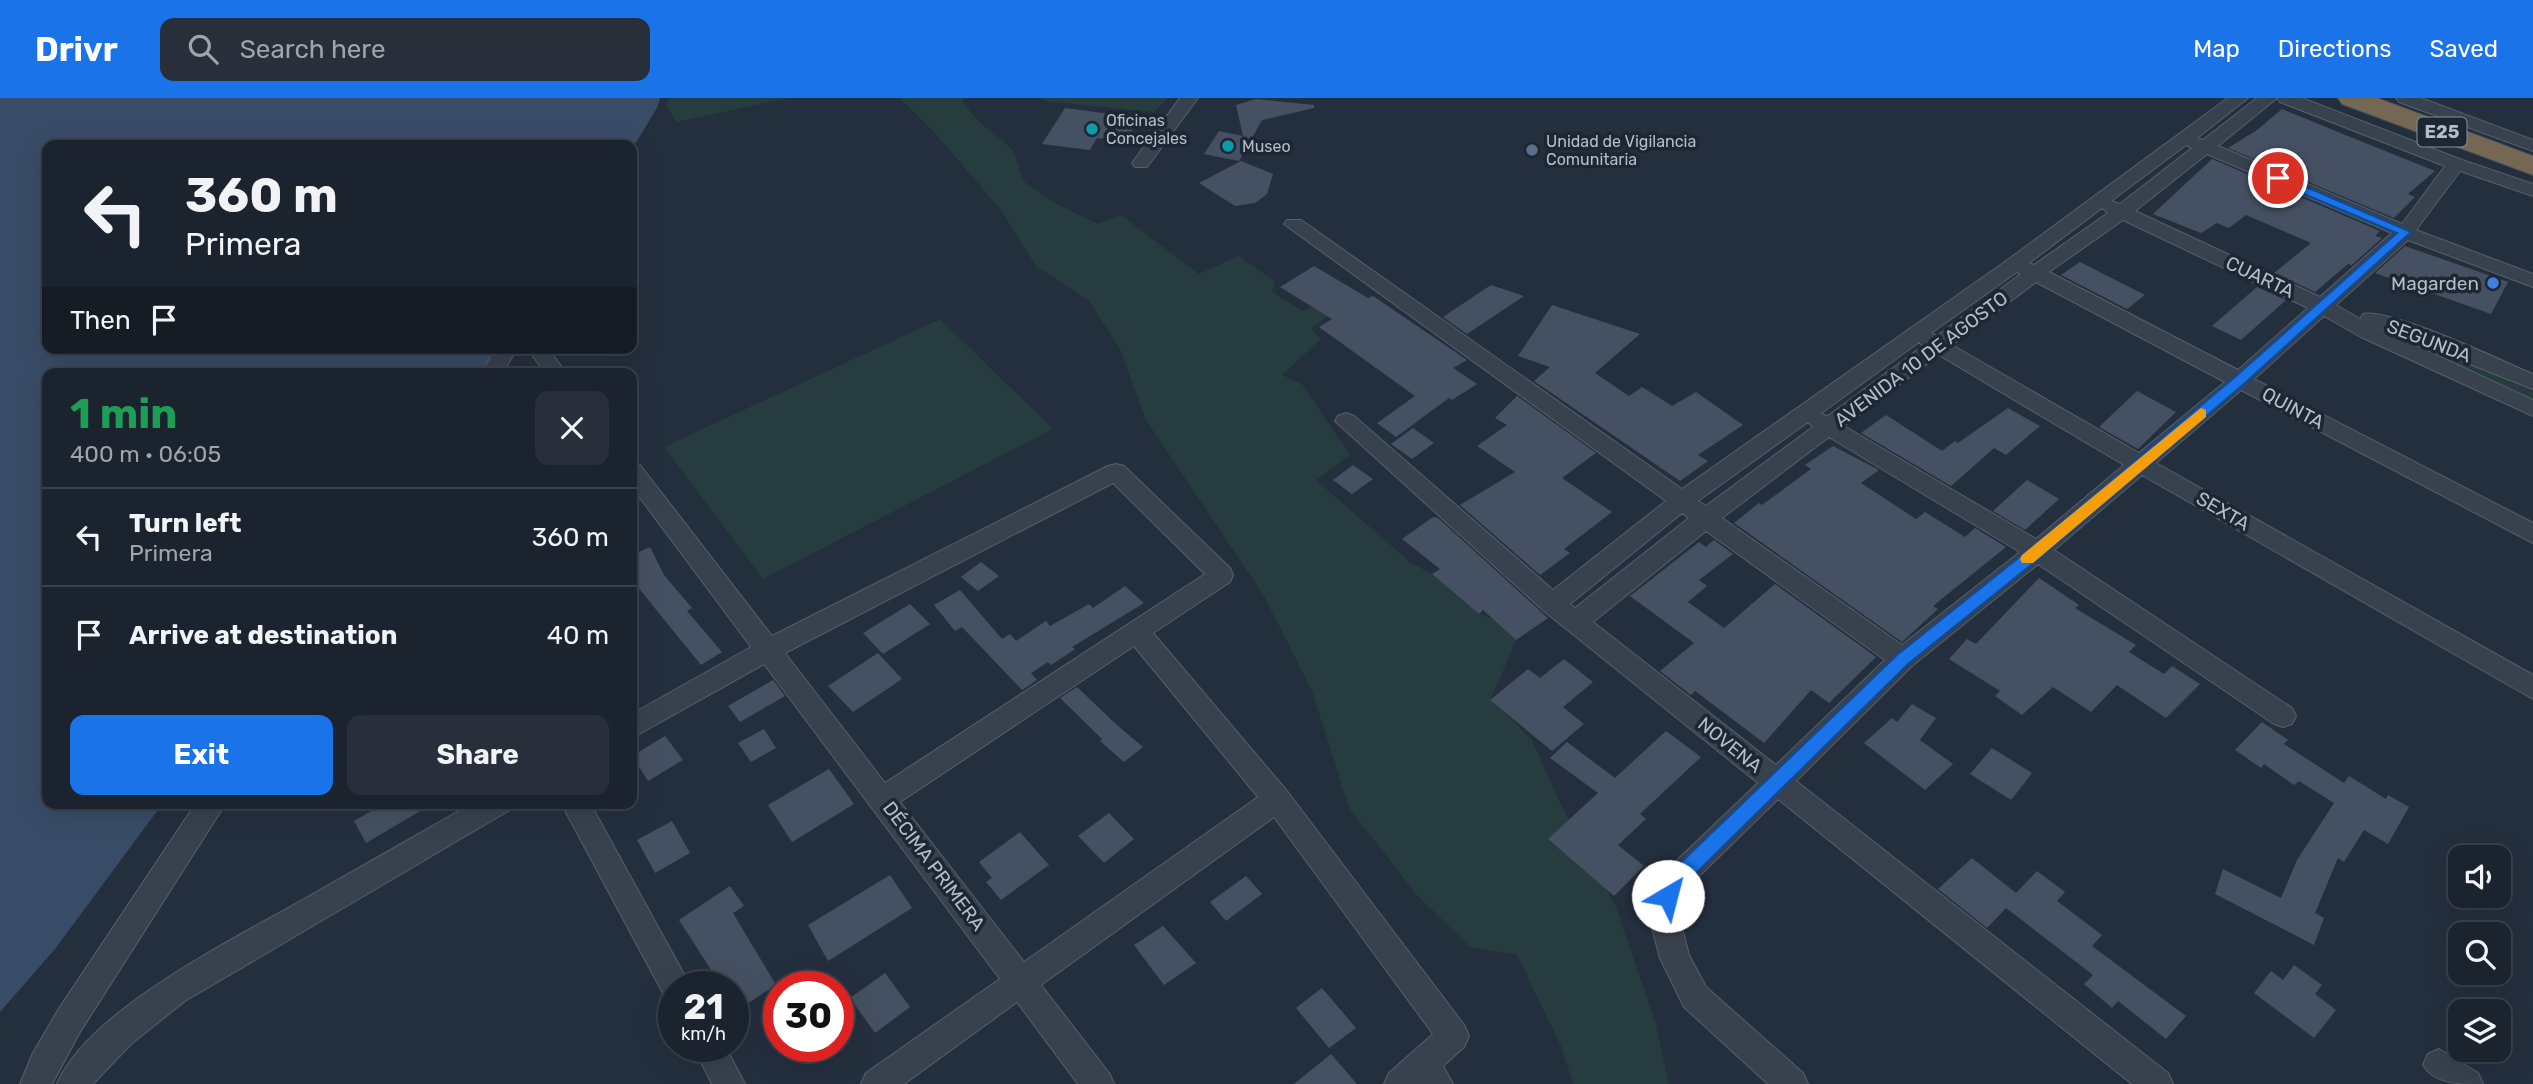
<!DOCTYPE html>
<meta charset="utf-8">
<style>
body{margin:0;font-family:Rubik,sans-serif;background:#282f3a;color:#f1f3f6;height:100vh;display:flex;flex-direction:column;font-size:26px;white-space:nowrap}
*{box-sizing:border-box;margin:0}
p{font-size:23px;color:#a0a4aa}
.icon{flex:none;width:38px;height:38px;fill:none;stroke:currentColor;stroke-width:2;stroke-linecap:round;stroke-linejoin:round}
.map{position:relative;flex:1;overflow:hidden}
.details{position:absolute;left:42px;top:270px;width:595px;height:441px;display:flex;flex-direction:column;background:#1b232e;border-radius:14px;box-shadow:0 7px 28px #0002,0 0 0 2px #39404a}
.details>*{flex:none}
.guide{position:absolute;left:42px;top:42px;width:595px;height:214px;border-radius:14px;box-shadow:0 7px 28px #0002,0 0 0 2px #39404a;background:#1b232e;color:#f1f3f6;overflow:hidden}
.fabs{position:absolute;left:2448px;top:747px;display:grid;gap:14px}
.fabs a{display:grid;place-items:center;width:63px;height:63px;border-radius:14px;background:#1b232e;box-shadow:0 7px 28px #0002,0 0 0 2px #39404a;font-size:35px}
.speed{position:absolute;left:658px;top:873px;display:flex;gap:14px;font-size:35px;font-weight:700;text-align:center}
.speed>*{display:grid;place-content:center;width:91px;height:91px;border-radius:50%;background:#1b232e;box-shadow:0 7px 28px #0002,0 0 0 2px #39404a;line-height:1}
.speed small{font-size:18px;font-weight:400}
.speed .limit{border:10px solid #d22;background:#fff;color:#111}
.pin{position:absolute;display:grid;place-items:center;width:60px;height:60px;color:#fff;margin:-30px;border:4px solid #fff;border-radius:50%;box-shadow:0 2px 7px #0007}
.me{position:absolute;width:77px;margin:-38px;rotate:37deg;stroke-linejoin:round;filter:drop-shadow(0 0 5px #0008)}
.turn{display:flex;align-items:center;gap:24px;height:147px;padding:0 28px;font-size:32px}
.turn .icon{width:91px;height:91px;stroke-width:2.5}
.turn b{display:block;font-size:49px;line-height:60px}
.then{display:flex;align-items:center;height:66px;padding:0 28px;background:#0003;gap:14px;font-size:26px}
.round{display:grid;place-items:center;flex:none;width:74px;height:74px;border-radius:14px;background:#282f3a}
.headline{display:flex;align-items:center;justify-content:space-between;height:119px;padding:0 28px}
h1{font-size:42px;font-weight:700;line-height:52px;color:#1e9e55}
.button{display:flex;gap:14px;margin-top:auto;padding:14px 28px}
.button a{flex:1;height:80px;border-radius:14px;background:#1a73e8;color:#fff;font-size:28px;font-weight:700;line-height:80px;text-align:center}
.button a+a{background:#282f3a;color:#f1f3f6}
ul{padding:0;list-style:none}
li{display:flex;align-items:center;gap:21px;height:98px;padding:0 28px;border-top:2px solid #39404a}
li div{flex:1}
li b{display:block;font-size:26px}
li em{font-style:normal}
header{display:flex;align-items:center;gap:42px;box-sizing:border-box;height:98px;padding:0 35px;background:#1a73e8;color:#fff}
header strong{font-size:33px}
nav{display:flex;gap:38px;margin-inline-start:auto;font-size:24px}
.search{width:490px;height:63px;background:#282f3a;display:flex;align-items:center;gap:18px;box-sizing:border-box;padding:0 24px;border-radius:14px;color:#a0a4aa;font-size:26px}
.map>svg:first-child{display:block}
.green{fill:#263c3f}
.water{fill:#394c67}
.building{fill:#455162}
.lines{fill:none;stroke-linecap:round;stroke-linejoin:round}
.street-casing{stroke:#565f6c;stroke-width:2}
.highway-casing{stroke:#434c59;stroke-width:2}
.street{fill:#38414e;fill-rule:evenodd}
.highway{fill:#746855;fill-rule:evenodd}
.route{fill:#1a73e8;stroke:#114b97;stroke-width:2}
.slow{fill:#f59e0b}
.culture-dot{fill:#0f9aa8;stroke:#1d2633;stroke-width:2.5}
.service-dot{fill:#5c6f8a;stroke:#1d2633;stroke-width:2.5}
.shop-dot{fill:#3f7fe0;stroke:#1d2633;stroke-width:2.5}
.labels{text-anchor:middle;dominant-baseline:central;stroke-width:7;stroke-linejoin:round;paint-order:stroke}
.far-poi-label{font-size:16px;fill:#b4bcc9;stroke:#1d2633;text-anchor:start}
.shield{fill:#1d2633;stroke:#878f9c;stroke-width:2}
.shield-label{font-size:18px;font-weight:bold;fill:#b4bcc9}
.street-label{font-size:19px;fill:#b4bcc9;stroke:#1d2633}
.poi-label{font-size:19px;fill:#b4bcc9;stroke:#1d2633;text-anchor:end}
</style>
<header>
<strong>Drivr</strong>
<div class="search"><svg class="icon" aria-label="search" viewBox="0 0 24 24"><circle cx="10" cy="10" r="6"/><path d="M15 15l6 6"/></svg>Search here</div>
<nav><a>Map</a><a>Directions</a><a>Saved</a></nav>
</header>
<div class="map">
<svg width="2533" height="986" viewBox="0 0 2533 986">
<rect width="100%" height="100%" fill="#242f3e"/>
<g class="green">
<polygon points="669,0 789,0 676,24 667,8"/>
<polygon points="900,0 965,0 962,3 977,22 1013,52 1023,83 1055,105 1098,126 1121,117 1199,176 1239,158 1275,184 1272,194 1303,213 1316,208 1330,217 1311,230 1321,241 1282,277 1302,286 1350,357 1316,382 1411,465 1432,476 1479,516 1493,521 1516,542 1491,601 1532,642 1561,707 1616,809 1655,923 1669,986 1573,986 1561,948 1517,857 1470,849 1417,797 1349,710 1312,593 1264,498 1146,322 1120,251 1089,203 1036,168 1001,112 933,33"/>
<polygon points="1040,0 1168,0 1154,14 1052,4"/>
<polygon points="2352,219 2533,286 2533,306"/>
<polygon points="940,221 1053,331 763,481 664,349"/>
</g>
<polygon class="water" points="0,0 660,0 657,10 632,51 632,47 47,47 47,250 501,250 482,275 47,275 47,705 163,705 55,851 0,914"/>
<g class="building">
<polygon points="1256,1 1314,7 1314,10 1262,22 1239,63 1204,56 1219,33 1243,38 1236,7"/>
<polygon points="1065,10 1139,20 1126,44 1097,40 1090,52 1042,46"/>
<polygon points="2282,11 2343,36 2435,73 2408,96 2415,99 2394,120 2228,50 2257,32"/>
<polygon points="2212,61 2380,133 2375,138 2382,140 2352,167 2348,166 2315,194 2274,175 2311,145 2246,117 2229,130 2217,125 2201,135 2153,116"/>
<polygon points="1241,63 1273,76 1267,96 1255,105 1235,108 1199,85"/>
<polygon points="2405,148 2508,184 2491,216 2375,175"/>
<polygon points="2080,164 2145,197 2127,211 2061,177"/>
<polygon points="1314,168 1368,200 1373,198 1467,262 1453,270 1477,286 1452,302 1449,300 1396,339 1377,325 1415,298 1319,229 1332,221 1280,189"/>
<polygon points="1491,187 1524,198 1467,236 1443,219"/>
<polygon points="2257,189 2286,202 2241,242 2212,228"/>
<polygon points="1552,207 1640,236 1595,275 1629,298 1642,289 1672,308 1696,294 1743,327 1698,357 1708,363 1680,383 1534,283 1550,269 1518,258"/>
<polygon points="2137,293 2176,314 2138,351 2099,329"/>
<polygon points="1517,298 1596,355 1562,380 1612,414 1564,451 1570,455 1540,477 1460,407 1515,374 1477,348 1507,327 1495,320"/>
<polygon points="2008,310 2040,328 2006,357 1994,350 1951,388 1861,335 1886,317 1942,353 1955,343 1958,345"/>
<polygon points="1413,330 1434,345 1412,361 1391,346"/>
<polygon points="1833,348 1879,372 1861,385 1916,421 1925,414 1965,439 1975,430 2006,449 1933,508 1938,511 1902,544 1734,425 1759,405 1762,407 1811,371 1805,367"/>
<polygon points="1353,367 1373,381 1352,396 1333,382"/>
<polygon points="2027,382 2059,401 2025,432 1993,413"/>
<polygon points="1433,419 1438,420 1548,520 1516,542 1483,512 1479,516 1432,476 1440,471 1402,441"/>
<polygon points="1714,442 1733,456 1699,482 1707,488 1688,504 1724,530 1775,486 1876,559 1829,605 1811,592 1764,645 1695,593 1691,597 1660,573 1694,545 1630,498 1699,444 1706,449"/>
<polygon points="650,449 664,477 692,510 687,513 722,554 701,567 632,482 632,457"/>
<polygon points="981,464 999,478 978,493 961,479"/>
<polygon points="2039,480 2079,507 2075,510 2136,547 2129,554 2164,576 2172,568 2200,586 2166,620 2117,587 2091,614 2053,589 2022,617 1995,598 2000,593 1949,561 1967,541 1976,546"/>
<polygon points="1125,488 1144,505 1072,549 1075,551 1051,567 1048,564 1031,575 1037,582 1022,592 962,529 955,533 934,507 960,492 1002,541 1010,536 1016,543 1046,523 1050,528 1089,506 1093,510"/>
<polygon points="910,506 930,526 883,556 863,535"/>
<polygon points="878,555 902,581 853,614 828,588"/>
<polygon points="1564,561 1593,584 1563,609 1584,626 1552,653 1490,602 1528,571 1540,580"/>
<polygon points="773,582 785,598 740,624 728,608"/>
<polygon points="1077,589 1118,628 1143,649 1124,664 1100,643 1102,641 1060,600"/>
<polygon points="1912,606 1936,620 1920,642 1953,666 1925,692 1864,645 1892,620 1897,624"/>
<polygon points="2262,624 2288,642 2284,646 2344,685 2349,678 2386,701 2388,697 2409,709 2388,746 2364,732 2344,764 2338,760 2315,815 2324,820 2314,847 2215,796 2223,771 2281,800 2297,762 2334,705 2299,683 2294,687 2264,666 2261,670 2235,652"/>
<polygon points="764,631 776,650 751,664 738,645"/>
<polygon points="1666,633 1701,659 1640,716 1646,721 1618,747 1644,768 1614,798 1548,741 1598,695 1550,660 1567,644 1615,680"/>
<polygon points="665,638 683,662 648,683 632,658"/>
<polygon points="1992,650 2032,675 2011,702 1970,676"/>
<polygon points="829,671 854,706 792,744 768,707"/>
<polygon points="385,705 434,705 366,745 354,723"/>
<polygon points="1109,715 1134,741 1104,765 1078,738"/>
<polygon points="672,723 690,755 655,775 637,742"/>
<polygon points="1020,734 1049,767 1001,802 986,784 992,780 979,764"/>
<polygon points="1972,760 2016,795 2037,773 2065,794 2057,803 2102,837 2092,848 2186,918 2166,941 2118,903 2112,910 2084,886 2093,877 2006,810 1987,830 1938,791"/>
<polygon points="890,777 912,810 828,863 808,827"/>
<polygon points="1246,778 1262,796 1226,823 1210,804"/>
<polygon points="730,788 744,808 733,815 776,887 733,915 733,889 694,889 713,875 679,822"/>
<polygon points="1163,828 1196,865 1164,887 1134,847"/>
<polygon points="2294,867 2322,887 2315,896 2336,912 2314,940 2254,895 2271,873 2283,882"/>
<polygon points="885,875 910,909 875,935 850,900"/>
<polygon points="1322,890 1356,930 1329,950 1296,910"/>
<polygon points="1331,956 1357,986 1294,986"/>
</g>
<g class="lines">
<defs>
<g id="street">
<polygon points="1180,0 1198,0 1147,69 1135,69 1132,65"/>
<path d="M2228,0H2248L2197,40L2203,42L2257,0H2277L2218,48L2402,126L2445,68L2280,4L2277,0H2302L2462,62L2533,86V98L2460,73L2416,132L2533,176V189L2408,142L2336,207L2360,221L2363,216C2389,209 2502,263 2533,276V291L2376,229L2533,302V318L2361,239L2324,218L2254,281L2533,425V445L2241,292L2156,365L2533,577V601L2142,377L2054,452L2292,610L2296,618L2292,626L2283,629L2274,626L2038,466L1912,568L1796,683L2168,975L2173,986H2132L1778,701L1690,787L1682,800L1681,826L1689,857L1706,889L1803,975L1808,986H1768L1684,909L1660,860L1651,826L1653,798L1670,769L1758,685L1544,513L1335,323L1338,318L1346,315L1354,318L1553,492L1666,403L1284,126L1287,122H1301L1682,391L2009,161ZM2186,47L2192,50L2120,106L2111,103ZM2207,56L2392,135L2320,199L2135,113ZM2102,110L2108,115L2034,167L2029,165ZM2123,122L2308,210L2238,272L2049,174ZM2017,174L2021,176L1937,238L1931,235ZM2036,184L2225,284L2139,355L1952,247ZM1919,244L1923,248L1828,318L1820,316ZM1939,257L2124,367L2036,441L1844,328ZM1808,324L1813,329L1706,408L1698,403ZM1829,339L2020,454L1902,547L1722,420ZM1682,415L1689,420L1575,510L1570,506ZM1706,433L1885,562L1776,667L1593,524Z"/>
<polygon points="2396,0 2421,0 2533,42 2533,53 2399,4"/>
<polygon points="496,250 517,250 503,275 482,275"/>
<polygon points="527,250 548,250 566,275 545,275"/>
<path d="M632,365L640,367L772,538L1108,368L1116,366L1124,368L1230,470L1233,477L1230,484L1153,535L1287,693L1464,927L1469,938L1464,949L1443,968L1453,986H1384L1389,975L1433,936L1274,719L1041,887L1109,975L1114,986H1078L1017,904L904,986H861L866,975L1000,881L764,566L632,640V616L751,549L632,389ZM1113,385L1205,476L885,685L785,555ZM1134,548L1258,699L1024,864L900,704Z"/>
<polygon points="196,705 226,705 80,934 52,986 20,986 33,955 58,912"/>
<path d="M473,705H512L508,713L185,903L131,946L93,986H57C87,914 230,843 297,805C355,772 414,739 473,705Z"/>
<polygon points="561,705 590,705 691,889 674,889 674,903 665,899"/>
<polygon points="693,948 725,948 745,986 712,986"/>
<path d="M2439,951L2478,975L2483,986C2459,986 2434,986 2423,967L2428,956Z"/>
</g>
<polygon id="highway" points="2338,0 2377,0 2533,58 2533,77 2342,6"/>
</defs>
<use href="#street" class="street-casing"/>
<use href="#highway" class="highway-casing"/>
<use href="#street" class="street"/>
<use href="#highway" class="highway"/>
</g>
<polygon class="route" points="2278,77 2411,134 2245,285 2042,458 1908,566 1687,784 1674,804 1668,807 1661,804 1658,798 1673,772 1897,557 2032,449 2235,279 2397,135 2273,83 2273,78"/>
<polygon class="slow" points="2201,310 2206,312 2206,319 2033,465 2022,465 2020,461 2022,457"/>
<g class="culture-dot">
<circle cx="1092" cy="31" r="7"/>
<circle cx="1228" cy="48" r="7"/>
</g>
<circle class="service-dot" cx="1532" cy="52" r="7"/>
<circle class="shop-dot" cx="2493" cy="185" r="7"/>
<g class="labels">
<g class="far-poi-label">
<text x="1106" y="22">Oficinas<tspan x="1106" dy="18">Concejales</tspan></text>
<text x="1546" y="43">Unidad de Vigilancia<tspan x="1546" dy="18">Comunitaria</tspan></text>
<text x="1242" y="48">Museo</text>
</g>
<rect class="shield" x="2417.5" y="19.5" width="49" height="29" rx="5"/>
<g class="shield-label">
<text x="2442" y="34">E25</text>
</g>
<g class="street-label">
<text transform="translate(2260 179) rotate(25)">CUARTA</text>
<text transform="translate(2429 243) rotate(21)">SEGUNDA</text>
<text transform="translate(1921 261) rotate(-37)">AVENIDA 10 DE AGOSTO</text>
<text transform="translate(2293 310) rotate(28)">QUINTA</text>
<text transform="translate(2223 413) rotate(30)">SEXTA</text>
<text transform="translate(1730 647) rotate(39)">NOVENA</text>
<text transform="translate(934 768) rotate(53)">DÉCIMA PRIMERA</text>
</g>
<g class="poi-label">
<text x="2479" y="185">Magarden</text>
</g>
</g>
</svg>
<div class="fabs">
<a><svg class="icon" aria-label="sound" viewBox="0 0 24 24"><path d="M4 9h4l5-4v14l-5-4H4zM17 9q2 3 0 6"/></svg></a>
<a><svg class="icon" aria-label="search" viewBox="0 0 24 24"><circle cx="10" cy="10" r="6"/><path d="M15 15l6 6"/></svg></a>
<a><svg class="icon" aria-label="layers" viewBox="0 0 24 24"><path d="M12 4l9 5-9 5-9-5zM3 14l9 5 9-5"/></svg></a>
</div>
<div class="speed"><div>21<small>km/h</small></div><div class="limit">30</div></div>
<div class="pin" style="left:2278px;top:80px;background:#d93025"><svg class="icon" aria-label="arrive" viewBox="0 0 24 24"><path d="M6 21V4h12l-3 4 3 4H6"/></svg></div>
<svg class="me" style="left:1668px;top:798px" viewBox="-20 -20 40 40"><circle r="19" fill="#fff"/><path d="M0-13L10 11 0 6-10 11z" fill="#1a73e8"/></svg>
<div class="guide">
<div class="turn"><svg class="icon" aria-label="left" viewBox="0 0 24 24"><path d="M17 20v-9H6M10 6l-5 5 5 5"/></svg><div><b>360 m</b>Primera</div></div>
<div class="then">Then<svg class="icon" aria-label="arrive" viewBox="0 0 24 24"><path d="M6 21V4h12l-3 4 3 4H6"/></svg></div>
</div>
<section class="details">
<div class="headline"><div><h1>1 min</h1><p>400 m · 06:05</p></div><a class="round"><svg class="icon" aria-label="close" viewBox="0 0 24 24"><path d="M6 6l12 12M18 6L6 18"/></svg></a></div>
<ul>
<li><svg class="icon" aria-label="left" viewBox="0 0 24 24"><path d="M17 20v-9H6M10 6l-5 5 5 5"/></svg><div><b>Turn left</b><p>Primera</p></div><em>360 m</em></li>
<li><svg class="icon" aria-label="arrive" viewBox="0 0 24 24"><path d="M6 21V4h12l-3 4 3 4H6"/></svg><div><b>Arrive at destination</b></div><em>40 m</em></li>
</ul>
<div class="button"><a>Exit</a><a>Share</a></div>
</section>
</div>
